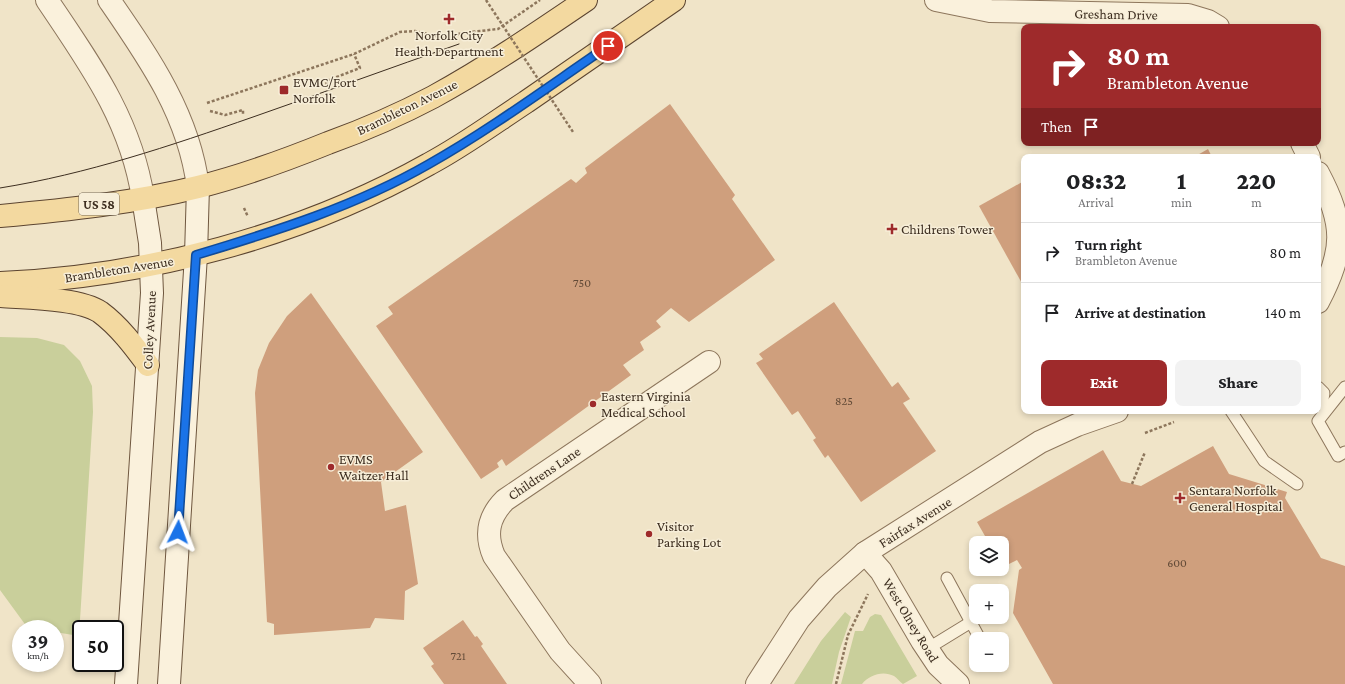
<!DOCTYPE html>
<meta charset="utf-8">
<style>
body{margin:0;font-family:"Crimson Pro",serif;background:#f2f2f2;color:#202124;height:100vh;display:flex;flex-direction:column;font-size:15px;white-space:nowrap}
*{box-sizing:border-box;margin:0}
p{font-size:13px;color:#757577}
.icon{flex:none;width:22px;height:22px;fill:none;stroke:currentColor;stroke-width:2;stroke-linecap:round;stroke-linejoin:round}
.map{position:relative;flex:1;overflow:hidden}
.sheet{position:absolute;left:1021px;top:154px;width:300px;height:260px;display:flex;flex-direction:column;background:#fff;border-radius:8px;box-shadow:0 2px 6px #0003}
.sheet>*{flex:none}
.guide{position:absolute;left:1021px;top:24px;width:300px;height:122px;border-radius:8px;box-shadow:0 2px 6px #0003;background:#9e2a2b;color:#fff;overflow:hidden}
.fabs{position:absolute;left:969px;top:536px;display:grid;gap:8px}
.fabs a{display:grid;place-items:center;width:40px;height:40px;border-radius:8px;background:#fff;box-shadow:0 2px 6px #0003;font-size:20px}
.speed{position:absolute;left:12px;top:620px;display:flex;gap:8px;font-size:20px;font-weight:700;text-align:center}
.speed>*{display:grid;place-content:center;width:52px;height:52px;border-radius:50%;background:#fff;box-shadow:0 2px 6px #0003;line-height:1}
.speed small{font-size:10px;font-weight:400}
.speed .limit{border:2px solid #111;border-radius:6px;background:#fff;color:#111}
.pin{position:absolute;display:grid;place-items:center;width:34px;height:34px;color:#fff;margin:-17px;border:2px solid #fff;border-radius:50%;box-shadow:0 1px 4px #0007}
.me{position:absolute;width:44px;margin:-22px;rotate:3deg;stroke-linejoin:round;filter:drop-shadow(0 0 3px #0008)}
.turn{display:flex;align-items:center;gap:14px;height:84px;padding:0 20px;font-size:18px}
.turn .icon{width:52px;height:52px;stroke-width:2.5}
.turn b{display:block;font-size:28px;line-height:34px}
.then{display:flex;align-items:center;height:38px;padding:0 20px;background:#0003;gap:8px;font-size:15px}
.eta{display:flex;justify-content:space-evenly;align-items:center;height:68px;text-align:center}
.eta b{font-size:24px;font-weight:800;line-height:28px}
.button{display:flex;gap:8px;margin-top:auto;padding:8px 20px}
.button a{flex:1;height:46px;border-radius:8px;background:#9e2a2b;color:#fff;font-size:16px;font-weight:800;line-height:46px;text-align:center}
.button a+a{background:#f2f2f2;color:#202124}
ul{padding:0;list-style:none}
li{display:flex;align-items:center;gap:12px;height:60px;padding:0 20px;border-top:1px solid #e0e0e0}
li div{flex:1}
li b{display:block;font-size:15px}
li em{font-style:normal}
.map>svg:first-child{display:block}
.green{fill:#c9cf9b}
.building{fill:#cf9f7d}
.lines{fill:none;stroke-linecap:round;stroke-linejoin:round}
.service-casing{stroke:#8d765c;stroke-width:13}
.minor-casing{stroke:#8d765c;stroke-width:24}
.secondary-casing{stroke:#6f573f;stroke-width:24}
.primary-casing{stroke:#5b4430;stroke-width:24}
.path{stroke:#8d765c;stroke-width:2.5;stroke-dasharray:3 2;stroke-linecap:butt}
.service{stroke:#faf1dc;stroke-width:11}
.minor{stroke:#faf1dc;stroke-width:22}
.secondary{stroke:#faf1dc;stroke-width:22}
.primary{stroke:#f3d9a0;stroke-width:22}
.tram{stroke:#3d2e20;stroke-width:1}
.path-bridge{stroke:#8d765c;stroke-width:2.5;stroke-dasharray:3 2;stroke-linecap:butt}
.route-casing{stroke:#114b97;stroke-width:10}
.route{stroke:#1a73e8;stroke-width:7}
.poi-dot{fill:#9e2a2b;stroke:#f7eed8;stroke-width:1.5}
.labels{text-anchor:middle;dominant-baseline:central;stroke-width:3;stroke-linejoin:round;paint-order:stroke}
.number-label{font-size:12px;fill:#624a37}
.shield{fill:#f7eed8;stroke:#756857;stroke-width:1}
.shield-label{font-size:13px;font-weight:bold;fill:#3d2e20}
.street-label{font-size:14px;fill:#3d2e20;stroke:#f7eed8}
.poi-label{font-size:14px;fill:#3d2e20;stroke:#f7eed8;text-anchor:start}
</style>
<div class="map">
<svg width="1345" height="684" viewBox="0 0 1345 684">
<rect width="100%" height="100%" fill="#f0e4c8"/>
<g class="green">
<polygon points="0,337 37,338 64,345 80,361 92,386 93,412 79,636 55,632 55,629 27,627 0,590"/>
<polygon points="845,612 851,617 839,652 832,684 794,684 821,641"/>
<path d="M875,614L881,615L917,676L903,684C900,682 897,678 894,676C883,670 869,675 862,684H841L855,631H863L870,617Z"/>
</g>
<g class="building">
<polygon points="670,104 735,195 732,199 775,260 689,322 671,308 656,321 661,327 640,342 644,350 623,365 631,375 506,466 502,459 497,463 499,467 481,479 376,326 393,314 388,307 571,179 576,183 587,173 585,168"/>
<polygon points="1208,149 1212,157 1194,157"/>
<polygon points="1024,181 1024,287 979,206"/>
<polygon points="311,293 423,452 381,482 385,511 406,505 418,584 405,591 404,620 375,618 370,628 274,635 274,624 267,622 255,393 258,370 269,343 287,316"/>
<polygon points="834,302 892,387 898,382 910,399 903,403 936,451 861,502 828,455 825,458 813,440 816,438 798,411 792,415 756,363 763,359 759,354"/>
<polygon points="1213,446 1229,474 1287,492 1285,498 1321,558 1345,566 1345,684 1053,684 1013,613 1019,570 1022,568 1017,560 1003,567 1002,543 989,543 977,522 1103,450 1121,481 1141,486"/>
<polygon points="463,620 475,637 477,636 483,644 481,646 507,684 444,684 431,666 434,664 423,648"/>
</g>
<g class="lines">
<defs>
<g id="service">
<polyline points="1318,387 1324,393 1322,405"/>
<polyline points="1345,387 1318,421 1338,456 1345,452"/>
<polyline points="1231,411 1264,461 1297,484"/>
<polyline points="947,578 980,639"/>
<polyline points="927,649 971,622"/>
</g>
<g id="minor">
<path d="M47,0C90,64 131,120 143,198"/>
<path d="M109,0C149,58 189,115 198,187"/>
<polyline points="936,0 990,11 1188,15 1208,21 1218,27"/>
<polyline points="1302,143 1309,157"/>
<path d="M1318,173C1345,224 1345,250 1318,302"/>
<polyline points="865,553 881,571 922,641 938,665 958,684"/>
<path d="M590,684L560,651L494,556C485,535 488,517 505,500L709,362"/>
<polyline points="757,684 799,619 827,587 865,553 1040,442 1077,425 1117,411"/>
</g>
<g id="secondary">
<polyline points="126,684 152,293 150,243 143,198"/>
<polyline points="169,684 196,255 198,187"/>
</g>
<g id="primary">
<path d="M0,216C66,210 134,203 198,187C242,176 286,160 328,143C364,130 399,115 433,97C486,68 536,34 586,0"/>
<path d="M0,283C146,277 301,236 429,164C463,146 494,123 526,102C576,68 625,34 674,0"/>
<path d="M0,296C25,298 80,298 100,312C119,326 134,346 148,365"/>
</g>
</defs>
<use href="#service" class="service-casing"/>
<use href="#minor" class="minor-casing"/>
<use href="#secondary" class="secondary-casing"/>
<use href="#primary" class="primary-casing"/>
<g class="path">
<polyline points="327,85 326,81 360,68 354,54"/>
<polyline points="207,103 354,54 400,32 415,31 445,38 462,33 498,29 540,0"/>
<polyline points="210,111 225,115 243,110 243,114"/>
<polyline points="244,208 248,217"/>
<polyline points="1145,433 1174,422"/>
<polyline points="1132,484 1145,452"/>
<polyline points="836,684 848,635 868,594"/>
</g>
<use href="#service" class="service"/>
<use href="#minor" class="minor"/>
<use href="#secondary" class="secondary"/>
<use href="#primary" class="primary"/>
<path class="tram" d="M0,188C87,174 170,146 253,117C322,93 390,68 459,44"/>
<polyline class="path-bridge" points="486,0 573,132"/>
</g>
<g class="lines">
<defs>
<path id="route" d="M178,532L196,255C276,231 356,206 429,164C491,129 549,86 608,46"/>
</defs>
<use href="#route" class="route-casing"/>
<use href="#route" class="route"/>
</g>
<g class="poi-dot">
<path d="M447 13h4v4h4v4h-4v4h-4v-4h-4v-4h4z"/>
<rect x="279" y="85" width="10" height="10" rx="2"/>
<path d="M890 223h4v4h4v4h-4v4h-4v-4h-4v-4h4z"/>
<circle cx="593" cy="404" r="4"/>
<circle cx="331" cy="467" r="4"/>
<path d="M1178 492h4v4h4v4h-4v4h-4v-4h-4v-4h4z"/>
<circle cx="649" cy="534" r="4"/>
</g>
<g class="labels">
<g class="number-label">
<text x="582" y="283">750</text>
<text x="844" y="401">825</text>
<text x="1177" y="563">600</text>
<text x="458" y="656">721</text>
</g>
<rect class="shield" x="79" y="193" width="40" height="22" rx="3"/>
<g class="shield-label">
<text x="99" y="204">US 58</text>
</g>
<g class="street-label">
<text transform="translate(1116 14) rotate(1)">Gresham Drive</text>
<text transform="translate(407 107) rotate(-26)">Brambleton Avenue</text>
<text transform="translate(119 269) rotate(-9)">Brambleton Avenue</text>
<text transform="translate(149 330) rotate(-87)">Colley Avenue</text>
<text transform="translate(544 473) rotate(-34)">Childrens Lane</text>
<text transform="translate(915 522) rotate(-32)">Fairfax Avenue</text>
<text transform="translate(911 620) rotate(59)">West Olney Road</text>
</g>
<g class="poi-label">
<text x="449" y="35" text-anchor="middle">Norfolk City<tspan x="449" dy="16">Health Department</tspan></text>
<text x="293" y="82">EVMC/Fort<tspan x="293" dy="16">Norfolk</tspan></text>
<text x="901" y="229">Childrens Tower</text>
<text x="601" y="396">Eastern Virginia<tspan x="601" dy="16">Medical School</tspan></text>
<text x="339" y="459">EVMS<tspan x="339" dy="16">Waitzer Hall</tspan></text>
<text x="1189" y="490">Sentara Norfolk<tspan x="1189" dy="16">General Hospital</tspan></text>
<text x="657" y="526">Visitor<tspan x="657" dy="16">Parking Lot</tspan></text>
</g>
</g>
</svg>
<div class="fabs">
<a><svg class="icon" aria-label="layers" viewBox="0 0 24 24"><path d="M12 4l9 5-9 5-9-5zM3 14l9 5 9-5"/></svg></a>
<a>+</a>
<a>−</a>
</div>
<div class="speed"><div>39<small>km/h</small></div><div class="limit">50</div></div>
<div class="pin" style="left:608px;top:46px;background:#d93025"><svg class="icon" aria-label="arrive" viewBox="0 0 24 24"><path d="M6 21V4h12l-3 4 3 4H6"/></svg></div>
<svg class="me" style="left:178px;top:532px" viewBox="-20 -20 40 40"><path d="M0-17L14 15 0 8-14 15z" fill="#1a73e8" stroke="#fff" stroke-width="4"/></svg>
<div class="guide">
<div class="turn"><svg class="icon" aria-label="right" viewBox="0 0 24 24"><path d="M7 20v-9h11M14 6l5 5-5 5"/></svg><div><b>80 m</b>Brambleton Avenue</div></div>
<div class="then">Then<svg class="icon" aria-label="arrive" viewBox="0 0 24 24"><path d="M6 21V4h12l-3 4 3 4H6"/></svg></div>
</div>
<section class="sheet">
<div class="eta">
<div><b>08:32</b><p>Arrival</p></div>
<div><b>1</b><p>min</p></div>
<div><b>220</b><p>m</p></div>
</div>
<ul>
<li><svg class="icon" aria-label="right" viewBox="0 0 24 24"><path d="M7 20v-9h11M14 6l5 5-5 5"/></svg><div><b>Turn right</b><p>Brambleton Avenue</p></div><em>80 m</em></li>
<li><svg class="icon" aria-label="arrive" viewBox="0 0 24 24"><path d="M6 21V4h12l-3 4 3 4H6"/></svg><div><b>Arrive at destination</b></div><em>140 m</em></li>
</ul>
<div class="button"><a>Exit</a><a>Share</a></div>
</section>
</div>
